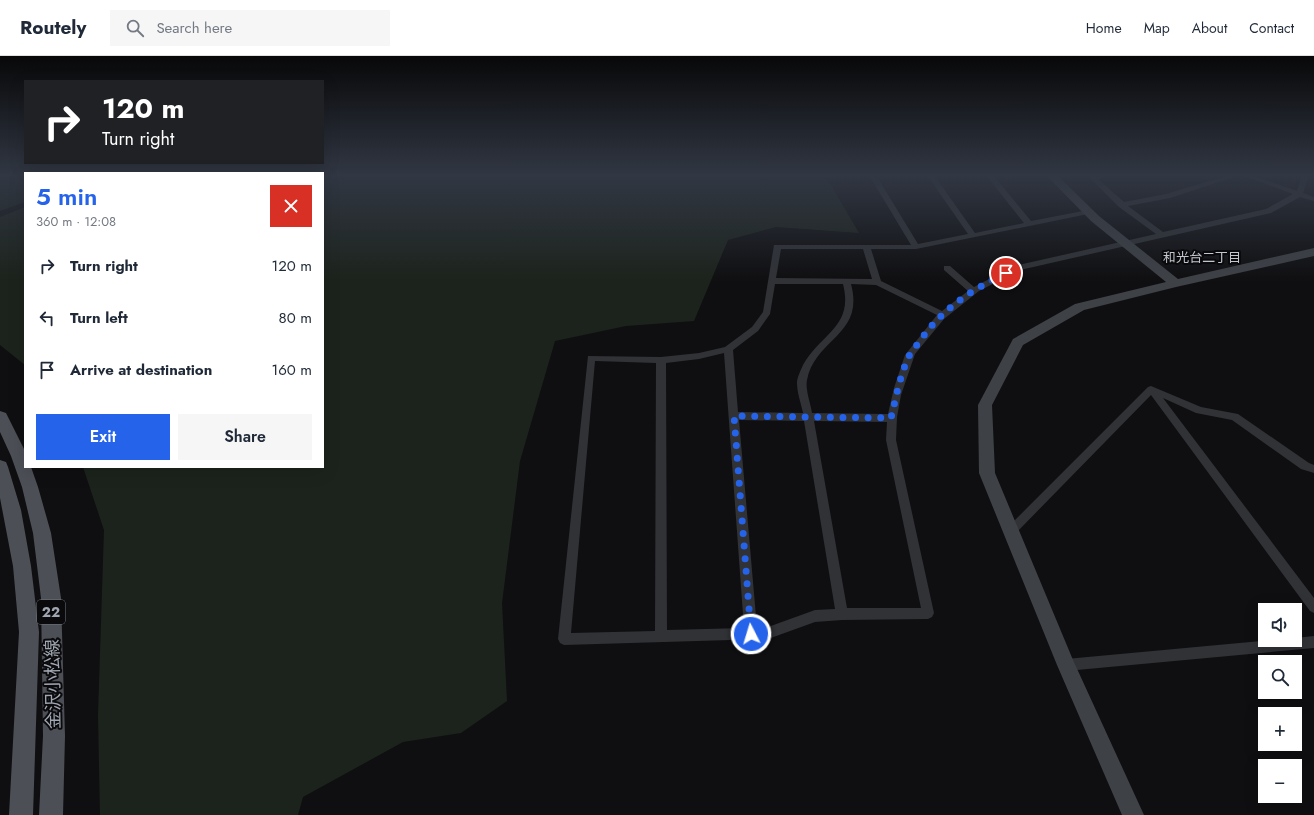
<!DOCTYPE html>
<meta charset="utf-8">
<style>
body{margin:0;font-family:Jost,"Noto Sans JP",sans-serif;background:#f6f6f7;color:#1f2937;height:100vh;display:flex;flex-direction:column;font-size:15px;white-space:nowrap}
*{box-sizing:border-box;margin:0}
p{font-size:13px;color:#747a83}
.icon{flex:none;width:22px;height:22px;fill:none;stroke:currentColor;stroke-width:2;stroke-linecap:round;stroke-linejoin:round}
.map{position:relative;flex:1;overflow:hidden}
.sheet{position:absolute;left:24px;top:116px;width:300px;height:296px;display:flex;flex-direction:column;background:#fff;border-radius:0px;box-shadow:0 4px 16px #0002}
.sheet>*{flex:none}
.banner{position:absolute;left:24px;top:24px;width:300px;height:84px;border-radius:0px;box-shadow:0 4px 16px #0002;background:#202124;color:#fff;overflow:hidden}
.buttons{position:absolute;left:1258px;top:547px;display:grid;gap:8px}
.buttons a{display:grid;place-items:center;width:44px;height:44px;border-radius:0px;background:#fff;box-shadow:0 4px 16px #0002;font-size:20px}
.pin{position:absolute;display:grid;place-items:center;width:34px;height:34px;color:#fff;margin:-17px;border:2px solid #fff;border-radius:50%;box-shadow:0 1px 4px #0007}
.me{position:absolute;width:44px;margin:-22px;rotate:355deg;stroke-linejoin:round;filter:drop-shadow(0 0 3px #0008)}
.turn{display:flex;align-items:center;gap:14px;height:84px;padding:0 12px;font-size:18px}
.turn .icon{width:52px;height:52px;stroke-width:2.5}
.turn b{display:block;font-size:28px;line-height:34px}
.round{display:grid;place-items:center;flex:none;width:42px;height:42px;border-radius:0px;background:#f6f6f7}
.head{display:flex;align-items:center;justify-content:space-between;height:68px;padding:0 12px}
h1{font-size:24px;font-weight:600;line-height:30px;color:#2563eb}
.cta{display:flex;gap:8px;margin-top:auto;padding:8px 12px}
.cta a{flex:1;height:46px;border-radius:0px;background:#2563eb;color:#fff;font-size:16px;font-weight:600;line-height:46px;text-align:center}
.cta a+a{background:#f6f6f7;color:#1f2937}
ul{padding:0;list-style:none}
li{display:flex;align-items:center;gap:12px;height:52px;padding:0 12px}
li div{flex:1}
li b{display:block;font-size:15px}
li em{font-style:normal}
header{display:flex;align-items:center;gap:24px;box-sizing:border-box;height:56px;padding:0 20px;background:#fff;border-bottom:1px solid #e0e1e3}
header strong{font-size:19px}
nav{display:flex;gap:22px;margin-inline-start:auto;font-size:14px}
.search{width:280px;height:36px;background:#f6f6f7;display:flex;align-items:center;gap:10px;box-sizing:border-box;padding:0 14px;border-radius:0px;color:#747a83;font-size:15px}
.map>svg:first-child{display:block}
.green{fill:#1c231c}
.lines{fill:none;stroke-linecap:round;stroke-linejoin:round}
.street{fill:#303236;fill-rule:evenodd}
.secondary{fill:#3e4146;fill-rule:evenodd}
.primary{fill:#4c4f55;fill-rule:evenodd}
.route{stroke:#2563eb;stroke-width:7;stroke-dasharray:0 12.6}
.labels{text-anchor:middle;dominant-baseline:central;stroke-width:4;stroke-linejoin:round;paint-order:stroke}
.far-neighbourhood-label{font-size:13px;fill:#c1c6ce;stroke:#0a0a0c}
.shield{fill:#0a0a0c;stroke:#737880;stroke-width:1}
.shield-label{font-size:14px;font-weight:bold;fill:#a0a7b2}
.near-street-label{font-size:18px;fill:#a0a7b2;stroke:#0a0a0c}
</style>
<header>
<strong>Routely</strong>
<div class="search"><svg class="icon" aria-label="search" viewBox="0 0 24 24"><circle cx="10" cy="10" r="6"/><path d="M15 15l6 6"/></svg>Search here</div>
<nav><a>Home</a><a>Map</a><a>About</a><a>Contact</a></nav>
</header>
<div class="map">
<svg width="1314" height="759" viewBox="0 0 1314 759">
<rect width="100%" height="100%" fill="#0f0f11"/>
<g class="green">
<polygon points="0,119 25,119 25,146 0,155"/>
<polygon points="326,119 825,119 859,177 776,171 728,184 694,265 626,270 555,285 520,405 502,547 507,645 461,677 403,686 303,741 298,759 100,759 98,659 104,474 83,411 323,411 323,120"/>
<polygon points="25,151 25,309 0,289 0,161"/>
</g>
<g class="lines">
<g class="street">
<path d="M869,119H876L918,188L968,178L927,119H934L975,177L1024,167L986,119H993L1031,165L1088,154L1092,156L1088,158L916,193H871L881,225L942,255L968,235L944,214V210H950L974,231L1014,210L1156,178L1119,151L1091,123V121L1110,119L1098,123L1124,146L1166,138L1229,119H1240L1170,142L1128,150L1163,176L1266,153L1293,138L1241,119H1251L1297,135L1302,119H1309L1303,137L1314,141V145L1300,141L1271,157L1020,214L979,235L944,263L915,298L901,339L897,361L896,384L934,557L932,561L928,563L842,564L815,566L768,583L564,589L560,587L558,583L588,300L661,301L699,297L725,291L752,271L763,256L774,189H911ZM781,193H863L872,223L776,222ZM775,228H843C854,271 821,277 803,309C801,314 797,321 797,327C797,337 801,347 803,357L738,356L733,294L758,275L770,258ZM851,228L876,229L937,259L905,299L894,332L888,358L812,357C811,348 805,334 807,324C815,282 865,279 851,228ZM724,297L744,572L667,574L666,307L699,303ZM595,305L656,307L655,575L571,577ZM739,364L804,365L835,553L815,554L768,571L757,572ZM814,365L887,366L886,384L921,552H847Z"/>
<polygon points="1151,330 1201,351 1238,358 1309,407 1314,409 1314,417 1301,413 1232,364 1196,357 1163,342 1314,542 1314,557 1310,555 1151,339 1014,479 1010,481 1006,479 1004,476 1006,473 1148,331"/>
<polygon points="1314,580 1314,592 1066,615 1062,613 1060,609 1062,605 1066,603 1272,584 1295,584 1295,582"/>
</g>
<polygon class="secondary" points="1046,119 1057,119 1099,160 1178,223 1314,192 1314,200 1176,231 1084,254 1023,289 992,349 995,417 1073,604 1144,759 1122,759 1057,609 979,417 978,349 1013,283 1075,248 1166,226 1091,165"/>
<g class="primary">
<polygon points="0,355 6,357 25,395 25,411 31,411 38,431 51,477 61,542 65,680 63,759 39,759 43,680 41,542 33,477 22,431 11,400 0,376"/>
<polygon points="0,404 6,406 8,411 21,454 31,510 39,576 33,759 9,759 19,576 13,510 0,442"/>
</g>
</g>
<linearGradient id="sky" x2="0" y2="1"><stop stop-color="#080809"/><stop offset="0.53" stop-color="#313743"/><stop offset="1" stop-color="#313743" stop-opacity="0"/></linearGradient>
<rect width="1314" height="225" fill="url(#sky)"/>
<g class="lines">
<path class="route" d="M751,578L734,360L891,362C896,342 900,319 909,300C912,295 916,290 920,285C941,254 971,234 1006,217"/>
</g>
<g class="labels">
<g class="far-neighbourhood-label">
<text x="1202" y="201">和光台二丁目</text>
</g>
<rect class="shield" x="37" y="544" width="28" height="24" rx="3"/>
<g class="shield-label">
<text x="51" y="556">22</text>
</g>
<g class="near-street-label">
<text transform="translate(53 628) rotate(-91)">金沢小松線</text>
</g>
</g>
</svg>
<div class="buttons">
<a><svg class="icon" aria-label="sound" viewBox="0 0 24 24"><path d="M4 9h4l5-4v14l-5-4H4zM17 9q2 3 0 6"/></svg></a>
<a><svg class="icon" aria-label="search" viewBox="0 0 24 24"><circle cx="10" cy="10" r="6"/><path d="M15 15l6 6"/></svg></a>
<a>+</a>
<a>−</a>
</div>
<div class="pin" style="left:1006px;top:217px;background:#d93025"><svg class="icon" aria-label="arrive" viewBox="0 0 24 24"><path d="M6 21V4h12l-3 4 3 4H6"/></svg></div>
<svg class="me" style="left:751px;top:578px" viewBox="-20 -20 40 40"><circle r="17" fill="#2563eb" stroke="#fff" stroke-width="3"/><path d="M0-11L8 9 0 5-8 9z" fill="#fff"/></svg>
<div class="banner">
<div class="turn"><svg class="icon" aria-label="right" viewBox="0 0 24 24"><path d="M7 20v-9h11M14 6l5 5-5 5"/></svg><div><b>120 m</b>Turn right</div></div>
</div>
<section class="sheet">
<div class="head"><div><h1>5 min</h1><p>360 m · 12:08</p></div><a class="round" style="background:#d93025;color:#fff"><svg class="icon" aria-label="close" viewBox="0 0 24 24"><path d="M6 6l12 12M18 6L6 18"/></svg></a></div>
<ul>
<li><svg class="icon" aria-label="right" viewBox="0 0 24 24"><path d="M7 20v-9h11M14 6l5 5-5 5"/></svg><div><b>Turn right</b></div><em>120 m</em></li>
<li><svg class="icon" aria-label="left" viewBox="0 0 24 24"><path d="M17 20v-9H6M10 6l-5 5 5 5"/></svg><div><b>Turn left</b></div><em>80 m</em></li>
<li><svg class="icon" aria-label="arrive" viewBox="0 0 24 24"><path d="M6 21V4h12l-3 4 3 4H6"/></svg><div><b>Arrive at destination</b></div><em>160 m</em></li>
</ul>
<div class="cta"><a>Exit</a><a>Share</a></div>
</section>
</div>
